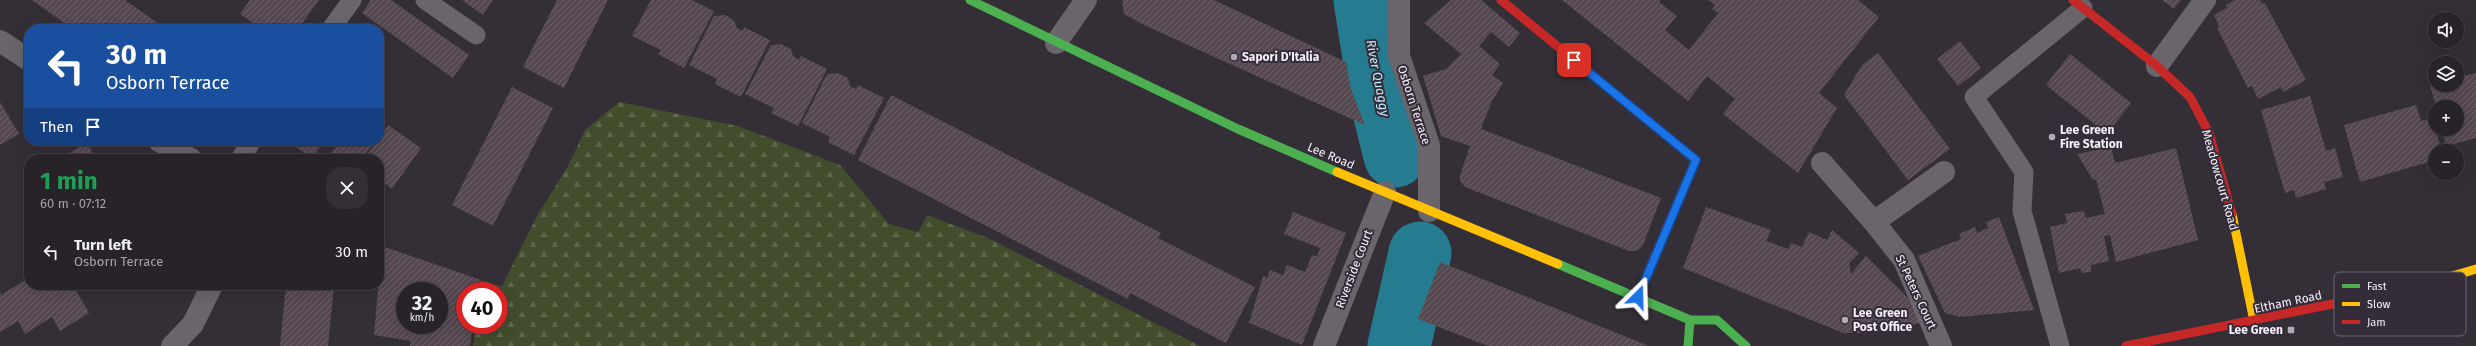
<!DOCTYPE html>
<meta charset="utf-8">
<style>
body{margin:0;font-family:"Fira Sans",sans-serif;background:#332f34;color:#f1f3f6;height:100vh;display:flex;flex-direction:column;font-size:15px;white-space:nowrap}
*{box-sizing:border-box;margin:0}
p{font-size:13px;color:#a4a4a8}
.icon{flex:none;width:22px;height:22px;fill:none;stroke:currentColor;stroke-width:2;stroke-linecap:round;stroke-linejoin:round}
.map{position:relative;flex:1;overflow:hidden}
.drawer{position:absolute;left:24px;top:154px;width:360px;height:136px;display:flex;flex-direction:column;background:#272328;border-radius:16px;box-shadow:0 4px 16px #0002,0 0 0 1px #434045}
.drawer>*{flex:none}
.top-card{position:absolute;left:24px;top:24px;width:360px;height:122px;border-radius:16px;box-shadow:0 4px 16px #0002,0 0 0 1px #434045;background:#1a4fa0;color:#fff;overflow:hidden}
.tools{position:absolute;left:2428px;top:12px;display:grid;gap:8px}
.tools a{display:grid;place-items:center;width:36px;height:36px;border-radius:50%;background:#272328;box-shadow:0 4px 16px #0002,0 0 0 1px #434045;font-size:20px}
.speed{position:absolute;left:396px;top:282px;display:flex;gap:8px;font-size:20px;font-weight:700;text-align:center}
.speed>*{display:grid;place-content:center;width:52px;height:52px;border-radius:50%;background:#272328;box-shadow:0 4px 16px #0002,0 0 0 1px #434045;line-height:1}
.speed small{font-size:10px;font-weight:400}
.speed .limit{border:6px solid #d22;background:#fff;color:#111}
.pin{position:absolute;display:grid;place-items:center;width:34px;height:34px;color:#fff;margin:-17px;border-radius:8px;box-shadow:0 2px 6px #0006}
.me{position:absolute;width:44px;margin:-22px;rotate:22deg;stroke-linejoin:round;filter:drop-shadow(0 0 3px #0008)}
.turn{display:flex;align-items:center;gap:14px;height:84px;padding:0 16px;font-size:18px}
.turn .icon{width:52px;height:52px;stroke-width:2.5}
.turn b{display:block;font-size:28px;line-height:34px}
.then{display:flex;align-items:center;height:38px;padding:0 16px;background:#0003;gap:8px;font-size:15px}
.round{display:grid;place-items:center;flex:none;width:42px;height:42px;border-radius:16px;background:#332f34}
.summary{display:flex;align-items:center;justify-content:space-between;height:68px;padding:0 16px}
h1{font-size:24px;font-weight:700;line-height:30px;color:#1e9e55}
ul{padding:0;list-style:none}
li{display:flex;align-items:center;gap:12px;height:60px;padding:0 16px}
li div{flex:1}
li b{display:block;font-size:15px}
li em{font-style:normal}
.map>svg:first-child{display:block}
.forest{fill:url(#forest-firs)}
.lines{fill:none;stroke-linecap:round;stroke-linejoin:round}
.stream{stroke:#257b8f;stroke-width:10}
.river{stroke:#257b8f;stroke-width:63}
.building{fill:url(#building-hatch);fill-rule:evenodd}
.lane{stroke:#69656b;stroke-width:19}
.street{stroke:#69656b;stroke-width:22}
.fast{stroke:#4caf50;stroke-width:9}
.slow{stroke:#ffc107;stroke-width:9}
.jam{stroke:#c62828;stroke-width:9}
.route-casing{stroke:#114b97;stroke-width:10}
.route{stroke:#1a73e8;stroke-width:7}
.poi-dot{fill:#b2acb5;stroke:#352c39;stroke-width:1.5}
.labels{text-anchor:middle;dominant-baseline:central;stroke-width:4;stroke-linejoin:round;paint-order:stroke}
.poi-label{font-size:12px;font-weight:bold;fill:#f6f0f9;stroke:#352c39;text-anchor:start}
.street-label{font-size:12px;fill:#f6f0f9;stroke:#352c39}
.water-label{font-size:13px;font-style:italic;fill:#c1ecf9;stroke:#352c39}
.key{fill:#352c39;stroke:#6f6773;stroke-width:1}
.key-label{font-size:11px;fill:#f6f0f9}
</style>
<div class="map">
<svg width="2476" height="346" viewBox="0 0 2476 346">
<defs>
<pattern id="forest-firs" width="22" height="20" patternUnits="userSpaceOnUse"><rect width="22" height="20" fill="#424d2c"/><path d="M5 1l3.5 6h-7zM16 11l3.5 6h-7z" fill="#5e674b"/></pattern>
<pattern id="building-hatch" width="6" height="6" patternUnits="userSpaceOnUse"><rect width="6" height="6" fill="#564851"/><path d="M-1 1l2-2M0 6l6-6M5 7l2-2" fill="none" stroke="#6f636b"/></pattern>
</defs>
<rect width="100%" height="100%" fill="#342f36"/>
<polygon class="forest" points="619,102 738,126 840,165 889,224 918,232 927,215 988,238 1200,346 473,346 476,325 499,325 499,291 482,291 483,281 502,286 538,214 567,168 585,130"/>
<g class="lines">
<polyline class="stream" points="1389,286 1409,299"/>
<g class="river">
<polyline points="1365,0 1380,95 1395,156"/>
<polyline points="1399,346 1420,253"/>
</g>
</g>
<g class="building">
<polygon points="32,0 125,0 166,29 73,29"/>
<polygon points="250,0 319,0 298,29 262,29 240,14"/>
<polygon points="371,0 391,0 469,55 453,78 362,13"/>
<polygon points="462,0 493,0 483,15"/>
<polygon points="557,0 608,0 564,88 523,67"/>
<polygon points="651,0 692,0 714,11 684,68 658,54 661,50 632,36"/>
<polygon points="1122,0 1214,0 1346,62 1351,89 1365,125 1144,25 1124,14"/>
<polygon points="1451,0 1481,0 1520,33 1509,47 1491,32 1479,46 1500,64 1492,75 1503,83 1491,103 1481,129 1661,198 1643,245 1637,251 1629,251 1465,187 1460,181 1460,175 1470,146 1441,136 1423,76 1446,69 1461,54 1424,23"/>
<polygon points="1562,0 1661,0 1659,2 1677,16 1665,30 1689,50 1718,13 1712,9 1715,5 1708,0 1858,0 1879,17 1819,93 1837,108 1798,173 1723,114 1735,99 1707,76 1688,101"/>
<polygon points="2162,0 2181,0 2174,9"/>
<polygon points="2235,0 2260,0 2262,4 2265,3 2306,80 2283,92 2281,87 2258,99 2252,86 2248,88 2217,28 2219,26 2214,15 2227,8 2226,5"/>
<polygon points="725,15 734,20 737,28 743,31 744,27 770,40 741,97 715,84 717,79 689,65 714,16"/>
<polygon points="1960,41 1981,68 1958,86 1937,59"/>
<polygon points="781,44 791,49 793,56 799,60 801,56 827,69 798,126 771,113 774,108 745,94 771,45"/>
<polygon points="1878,53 1950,149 1908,180 1844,95 1862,65"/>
<polygon points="2070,54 2131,103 2107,134 2046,85"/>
<polygon points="837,73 848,78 850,86 856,89 858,85 884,98 854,155 828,142 830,137 802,123 827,74"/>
<polygon points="2476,73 2476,138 2446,146 2442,129 2457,129 2457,107 2436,107 2430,85 2457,85 2457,78"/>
<polygon points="512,87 553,108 493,226 452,205"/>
<polygon points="891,95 1161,233 1158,238 1255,287 1226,343 1130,293 1128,299 858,160"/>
<polygon points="2310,96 2326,151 2335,148 2343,177 2324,182 2326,189 2296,198 2294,190 2285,193 2261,110"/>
<polygon points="0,102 19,134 0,145"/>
<polygon points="2416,105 2421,121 2432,118 2441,148 2429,152 2432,161 2360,182 2344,125"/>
<polygon points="388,125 421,148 392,189 379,179 379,159 368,153 377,141 379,141"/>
<polygon points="287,141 324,141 312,158"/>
<polygon points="331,141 375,141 362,159 331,159 328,157 337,145"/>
<polygon points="87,143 95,157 97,155 99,159 59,159"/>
<polygon points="2111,147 2115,163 2176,148 2198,240 2116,262 2110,235 2104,236 2109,261 2091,265 2091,272 2082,273 2080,268 2059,273 2050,227 2067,223 2065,214 2084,211 2086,218 2105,214 2096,179 2093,180 2077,154"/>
<polygon points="1706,207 1771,230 1766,241 1788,249 1791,243 1802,247 1809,232 1827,240 1832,230 1859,253 1849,263 1851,274 1866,256 1912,302 1924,320 1909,327 1864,333 1843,333 1683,268"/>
<polygon points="1293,212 1346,233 1302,345 1249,323 1263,276 1267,278 1270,270 1283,275 1287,265 1305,272 1312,255 1317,256 1320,248 1284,234"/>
<polygon points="1999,217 2034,310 1960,317 1945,313 1918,256 1961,239 1959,234 1975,227 1977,233 1988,228 1986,222"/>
<path d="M382,246L481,280L479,291H465V325H473L470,346H410L411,341L374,335ZM405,291H439V325H405Z"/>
<polygon points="1440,262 1644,344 1647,346 1488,346 1418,319"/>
<polygon points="29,278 29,285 33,285 36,291 46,285 73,285 89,313 60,331 52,317 25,334 18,321 0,332 0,292 1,295"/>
<polygon points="286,285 334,285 328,346 280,346"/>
</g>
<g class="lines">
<g class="lane">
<polyline points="425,0 476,35"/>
<polyline points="331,29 352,0"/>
<polyline points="240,159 252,141"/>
<polyline points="2060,346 2022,211 2024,172 1974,97 2083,8"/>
</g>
<g class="street">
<polyline points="1399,0 1399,56 1429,145 1429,211"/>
<polyline points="0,41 29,60"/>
<polyline points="1056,43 1086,0"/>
<polyline points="2157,66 2205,0"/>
<polyline points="159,141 191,159"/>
<polyline points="1822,163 1874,222 1944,172"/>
<polyline points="1874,222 1904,260 1941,346"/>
<polyline points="172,346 193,324 212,285"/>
<polyline points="1324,346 1385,192"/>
</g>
<g class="fast">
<polyline points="970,0 1238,129 1337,172"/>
<polyline points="1558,264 1690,320 1717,320 1746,346"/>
<polyline points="1688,346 1690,320"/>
</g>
<g class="slow">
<polyline points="1337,172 1558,264"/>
<polyline points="2232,214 2254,321"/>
<polyline points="1638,297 1695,162"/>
<polyline points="2352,300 2419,286 2476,269"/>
</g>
<g class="jam">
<polyline points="1501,0 1696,160 1695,162"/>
<polyline points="2073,0 2157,66 2190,97 2209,133 2232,214"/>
<polyline points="2126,346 2352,300"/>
</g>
</g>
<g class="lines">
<defs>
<polyline id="route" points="1574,60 1696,160 1638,297"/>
</defs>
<use href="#route" class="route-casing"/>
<use href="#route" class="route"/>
</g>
<g class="poi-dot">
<circle cx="1234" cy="57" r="4"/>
<circle cx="2052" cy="137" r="4"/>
<circle cx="1845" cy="320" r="4"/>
<rect x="2287" y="326" width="8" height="8" rx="2"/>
</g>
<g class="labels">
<g class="poi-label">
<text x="1242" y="57">Sapori D'Italia</text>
<text x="2060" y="130">Lee Green<tspan x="2060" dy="14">Fire Station</tspan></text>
<text x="1853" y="313">Lee Green<tspan x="1853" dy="14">Post Office</tspan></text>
<text x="2283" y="330" text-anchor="end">Lee Green</text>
</g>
<g class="street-label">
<text transform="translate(1414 105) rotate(72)">Osborn Terrace</text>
<text transform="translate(1331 156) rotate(23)">Lee Road</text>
<text transform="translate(2220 180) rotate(74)">Meadowcourt Road</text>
<text transform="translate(1354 269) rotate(-69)">Riverside Court</text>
<text transform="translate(1916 292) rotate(65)">St Peters Court</text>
<text transform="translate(2288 302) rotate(-12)">Eltham Road</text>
</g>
<g class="water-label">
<text transform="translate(1378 78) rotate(79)">River Quaggy</text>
</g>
</g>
<rect x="2334" y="272" width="132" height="64" rx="6" class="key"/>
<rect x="2342" y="284" width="18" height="4" fill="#4caf50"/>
<rect x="2342" y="302" width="18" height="4" fill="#ffc107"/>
<rect x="2342" y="320" width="18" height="4" fill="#c62828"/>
<g class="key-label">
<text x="2367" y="290">Fast</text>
<text x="2367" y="308">Slow</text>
<text x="2367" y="326">Jam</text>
</g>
</svg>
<div class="tools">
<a><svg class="icon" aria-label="sound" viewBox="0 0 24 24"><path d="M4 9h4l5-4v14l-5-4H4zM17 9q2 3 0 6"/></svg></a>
<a><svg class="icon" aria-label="layers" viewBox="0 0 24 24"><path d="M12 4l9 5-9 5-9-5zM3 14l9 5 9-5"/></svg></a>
<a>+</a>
<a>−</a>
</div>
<div class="speed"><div>32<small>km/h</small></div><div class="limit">40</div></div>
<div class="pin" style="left:1574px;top:60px;background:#d93025"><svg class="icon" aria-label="arrive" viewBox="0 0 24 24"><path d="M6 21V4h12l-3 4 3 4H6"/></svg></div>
<svg class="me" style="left:1638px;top:297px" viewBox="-20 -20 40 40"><path d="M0-17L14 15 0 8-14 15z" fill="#1a73e8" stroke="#fff" stroke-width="4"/></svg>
<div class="top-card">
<div class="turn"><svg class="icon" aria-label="left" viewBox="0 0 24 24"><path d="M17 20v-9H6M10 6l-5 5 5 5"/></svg><div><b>30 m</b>Osborn Terrace</div></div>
<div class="then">Then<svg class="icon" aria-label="arrive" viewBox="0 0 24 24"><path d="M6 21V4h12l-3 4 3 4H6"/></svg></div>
</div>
<section class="drawer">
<div class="summary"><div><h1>1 min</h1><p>60 m · 07:12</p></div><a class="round"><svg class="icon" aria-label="close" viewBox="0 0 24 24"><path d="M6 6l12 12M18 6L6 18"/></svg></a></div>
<ul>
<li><svg class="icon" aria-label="left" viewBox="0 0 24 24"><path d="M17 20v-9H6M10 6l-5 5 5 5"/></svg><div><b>Turn left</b><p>Osborn Terrace</p></div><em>30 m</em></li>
</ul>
</section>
</div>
